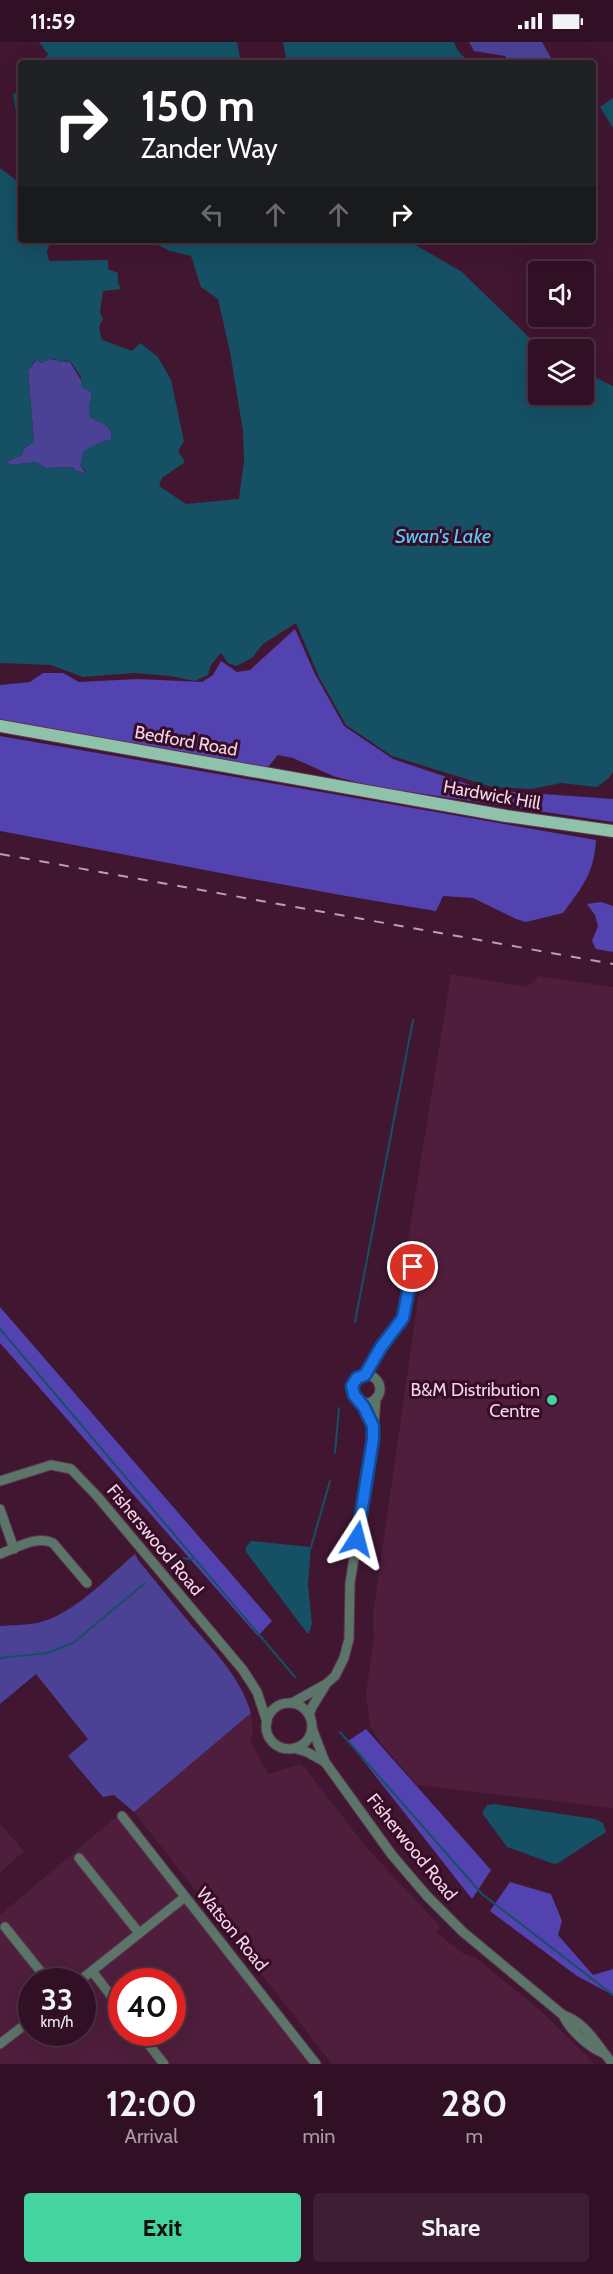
<!DOCTYPE html>
<style>
body{margin:0;font-family:Cabin,sans-serif;background:#3d1e32;color:#f1f3f6;height:100vh;display:flex;flex-direction:column;font-size:22px;white-space:nowrap}
*{box-sizing:border-box;margin:0}
p{font-size:20px;color:#a89da7}
.icon{flex:none;width:33px;height:33px;fill:none;stroke:currentColor;stroke-width:2;stroke-linecap:round;stroke-linejoin:round}
.map{position:relative;height:2022px;overflow:hidden}
.side{display:flex;flex-direction:column;background:#311025;flex:1}
.side>*{flex:none}
.top-card{position:absolute;left:18px;top:18px;width:578px;height:183px;border-radius:6px;box-shadow:0 6px 24px #0002,0 0 0 2px #4c3042;background:#202124;color:#fff;overflow:hidden}
.fabs{position:absolute;left:528px;top:219px;display:grid;gap:12px}
.fabs a{display:grid;place-items:center;width:66px;height:66px;border-radius:6px;background:#311025;box-shadow:0 6px 24px #0002,0 0 0 2px #4c3042;font-size:30px}
.speed{position:absolute;left:18px;top:1926px;display:flex;gap:12px;font-size:30px;font-weight:700;text-align:center}
.speed>*{display:grid;place-content:center;width:78px;height:78px;border-radius:50%;background:#311025;box-shadow:0 6px 24px #0002,0 0 0 2px #4c3042;line-height:1}
.speed small{font-size:15px;font-weight:400}
.speed .limit{border:9px solid #d22;background:#fff;color:#111}
.pin{position:absolute;display:grid;place-items:center;width:51px;height:51px;color:#fff;margin:-26px;border:3px solid #fff;border-radius:50%;box-shadow:0 2px 6px #0007}
.me{position:absolute;width:66px;margin:-33px;rotate:9deg;stroke-linejoin:round;filter:drop-shadow(0 0 4px #0008)}
.turn{display:flex;align-items:center;gap:21px;height:126px;padding:0 24px;font-size:27px}
.turn .icon{width:78px;height:78px;stroke-width:2.5}
.turn b{display:block;font-size:42px;line-height:51px}
.lanes{display:flex;align-items:center;height:57px;padding:0 24px;background:#0003;justify-content:center;gap:30px;direction:ltr}
.lanes .off{opacity:.35}
.eta{display:flex;justify-content:space-evenly;align-items:center;height:102px;text-align:center}
.eta b{font-size:36px;font-weight:800;line-height:42px}
.button{display:flex;gap:12px;margin-top:auto;padding:12px 24px}
.button a{flex:1;height:69px;border-radius:6px;background:#44d49f;color:#111;font-size:24px;font-weight:800;line-height:69px;text-align:center}
.button a+a{background:#3d1e32;color:#f1f3f6}
.status{display:flex;justify-content:space-between;align-items:center;height:42px;padding:0 30px;background:#311025;direction:ltr}
.status svg{height:16px;fill:currentColor}
.map>svg:first-child{display:block}
.built{fill:#4e1e3c;fill-rule:evenodd}
.green{fill:#4b4296}
.forest{fill:#5343b1}
.water{fill:#155064;fill-rule:evenodd}
.lines{fill:none;stroke-linecap:round;stroke-linejoin:round}
.stream{stroke:#155064;stroke-width:2}
.minor-casing{stroke:#5d354e;stroke-width:11}
.major-casing{stroke:#5d354e;stroke-width:14}
.minor{stroke:#5c7569;stroke-width:9}
.major{stroke:#8ec2aa;stroke-width:12}
.rail{stroke:#bf9eb0;stroke-width:2;stroke-dasharray:10 10;stroke-linecap:butt}
.route-casing{stroke:#114b97;stroke-width:15}
.route{stroke:#1a73e8;stroke-width:10}
.poi-dot{fill:#44d49f;stroke:#360c27;stroke-width:2}
.labels{text-anchor:middle;dominant-baseline:central;stroke-width:6;stroke-linejoin:round;paint-order:stroke}
.street-label{font-size:18px;fill:#f3d6e5;stroke:#360c27}
.poi-label{font-size:18px;fill:#f3d6e5;stroke:#360c27;text-anchor:end}
.water-label{font-size:20px;font-style:italic;fill:#5acef7;stroke:#360c27}
</style>
<div class="status"><b>11:59</b><svg viewBox="0 0 49 12"><path d="M0 12V9h3v3zM5 12V6h3v6zM10 12V3h3v9zM15 12V0h3v12zM26 1h20v11H26zM47 4h2v5h-2z"/></svg></div>
<div class="map">
<svg width="613" height="2022" viewBox="0 0 613 2022">
<rect width="100%" height="100%" fill="#411631"/>
<g class="built">
<polygon points="451,932 527,945 539,934 613,945 613,1766 417,1743 380,1700 370,1684 366,1653 374,1593 373,1573 420,1243 401,1241"/>
<polygon points="251,1671 253,1690 250,1698 268,1732 300,1722 306,1727 366,1805 439,1883 437,1891 464,1912 475,1915 542,1970 595,2022 332,2022 134,1770"/>
<path d="M117,1774L312,2022H0V1873ZM32,1940H82V1990H32ZM122,1940H172V1990H122Z"/>
<polygon points="0,1782 24,1809 0,1831"/>
</g>
<g class="green">
<polygon points="469,0 542,0 554,21 510,21 505,14 474,9"/>
<path d="M49,317L70,320L82,340L92,351L89,367L95,378C104,380 115,388 111,398H106L88,407L82,426L86,431L76,429L73,425L46,426L36,420L11,423L6,420L22,413L24,406L34,400L28,329L36,318L41,321Z"/>
<path d="M135,1512L138,1518C155,1538 171,1559 188,1579C213,1608 240,1634 251,1671L134,1770L114,1753L103,1755L68,1714L88,1697L36,1632L0,1662V1584C12,1583 25,1583 37,1581C72,1574 109,1534 135,1512Z"/>
</g>
<g class="forest">
<polygon points="295,587 315,632 344,684 393,717 485,748 613,757 613,780 370,744 333,734 293,716 278,713 267,726 0,679 0,643 30,640 43,631 63,631 79,640 138,637 202,640 213,633 221,619 237,630 250,628"/>
<path d="M0,694L596,798C594,832 582,845 563,871L526,880L516,877L473,856L443,854L436,869C290,846 145,816 0,789Z"/>
<polygon points="601,860 613,864 613,910 596,907 592,899 598,884 595,873 587,862"/>
<polygon points="0,1265 272,1579 258,1594 0,1301"/>
<polygon points="366,1687 491,1828 472,1857 348,1699"/>
<polygon points="510,1840 551,1852 562,1879 558,1893 593,1933 613,1927 613,1953 577,1934 490,1869"/>
</g>
<g class="water">
<polygon points="39,0 237,0 241,21 42,21 48,12"/>
<path d="M283,0H454C459,13 464,17 477,21H287Z"/>
<polygon points="21,48 21,130 19,85 13,52"/>
<polygon points="613,56 613,86 600,65"/>
<path d="M0,126L17,139L21,146V198H47L49,203L47,210L49,219L108,218V227L118,231V241L121,247L103,249L100,270L103,277L99,285L102,298L132,309L140,301L158,315L171,338L184,399L178,409L185,420L162,436L159,444L186,462L239,457L244,419L243,389L230,310L218,257L201,245L191,214L170,209L148,198H407L462,230L541,307L538,308V352H584V330L613,344V730L609,736L597,745L561,741L532,747L492,745L392,714L346,683L319,635L296,581L263,602L252,616L236,624L228,621L221,611L211,623L208,633L195,639L170,634L135,631L83,635L51,623L0,621ZM49,317H55L60,321L64,318L71,320L81,335V345L92,351L89,367L90,376C101,380 115,384 111,398H106L83,409L80,424L85,428L86,431L76,429L73,425L46,426L36,420L11,423L6,420L22,413L24,406L34,400L28,329L35,318L41,321Z"/>
<polygon points="251,1499 311,1505 308,1543 312,1582 309,1591 307,1591 246,1510 246,1505"/>
<polygon points="494,1762 595,1777 603,1781 606,1790 558,1821 554,1822 507,1805 482,1771 487,1763"/>
</g>
<g class="lines">
<g class="stream">
<polyline points="355,1280 413,978"/>
<polyline points="0,1287 295,1635"/>
<polyline points="335,1411 339,1366"/>
<polyline points="311,1505 330,1439"/>
<polyline points="170,1520 180,1516 192,1517"/>
<polyline points="0,1616 47,1611 73,1601 145,1541"/>
<polyline points="340,1690 482,1852 613,1953"/>
</g>
<defs>
<g id="minor">
<polyline points="365,1333 381,1305 403,1276 413,1225"/>
<circle cx="366" cy="1347" r="14"/>
<polyline points="360,1360 373,1384"/>
<polyline points="0,1439 51,1423 71,1427 97,1454 243,1628 257,1650 267,1680"/>
<polyline points="0,1467 14,1507"/>
<path d="M0,1512C16,1506 37,1493 53,1501L87,1541"/>
<polyline points="292,1661 326,1642 335,1634 344,1616 349,1597 350,1541 373,1397 376,1356"/>
<circle cx="289" cy="1684" r="23"/>
<polyline points="309,1673 312,1665 325,1644"/>
<path d="M312,1686L325,1720L392,1813L427,1854L463,1890L563,1973C586,1980 598,2005 613,2022"/>
<polyline points="294,1706 307,1710 325,1720"/>
<polyline points="122,1774 316,2022"/>
<polyline points="79,1816 139,1891"/>
<polyline points="5,1885 49,1940"/>
<polyline points="92,1929 122,1968"/>
<polyline points="78,1940 185,1855"/>
<path d="M563,1973C569,1987 588,2005 603,2011"/>
<polyline points="139,1990 164,2022"/>
<polyline points="0,2002 32,1977"/>
</g>
<polyline id="major" points="0,684 506,774 613,789"/>
</defs>
<use href="#minor" class="minor-casing"/>
<use href="#major" class="major-casing"/>
<use href="#minor" class="minor"/>
<use href="#major" class="major"/>
<polyline class="rail" points="0,812 613,922"/>
</g>
<g class="lines">
<defs>
<polyline id="route" points="357,1497 373,1397 373,1384 364,1365 354,1353 352,1344 357,1336 365,1333 381,1305 403,1276 413,1225"/>
</defs>
<use href="#route" class="route-casing"/>
<use href="#route" class="route"/>
</g>
<circle class="poi-dot" cx="552" cy="1358" r="6"/>
<g class="labels">
<g class="street-label">
<text transform="translate(186 699) rotate(10)">Bedford Road</text>
<text transform="translate(492 753) rotate(10)">Hardwick Hill</text>
<text transform="translate(155 1498) rotate(50)">Fisherswood Road</text>
<text transform="translate(412 1805) rotate(51)">Fisherwood Road</text>
<text transform="translate(232 1887) rotate(51)">Watson Road</text>
</g>
<g class="poi-label">
<text x="540" y="1348">B&amp;M Distribution<tspan x="540" dy="21">Centre</tspan></text>
</g>
<g class="water-label">
<text x="443" y="494">Swan's Lake</text>
</g>
</g>
</svg>
<div class="fabs">
<a><svg class="icon" aria-label="sound" viewBox="0 0 24 24"><path d="M4 9h4l5-4v14l-5-4H4zM17 9q2 3 0 6"/></svg></a>
<a><svg class="icon" aria-label="layers" viewBox="0 0 24 24"><path d="M12 4l9 5-9 5-9-5zM3 14l9 5 9-5"/></svg></a>
</div>
<div class="speed"><div>33<small>km/h</small></div><div class="limit">40</div></div>
<div class="pin" style="left:413px;top:1225px;background:#d93025"><svg class="icon" aria-label="arrive" viewBox="0 0 24 24"><path d="M6 21V4h12l-3 4 3 4H6"/></svg></div>
<svg class="me" style="left:357px;top:1497px" viewBox="-20 -20 40 40"><path d="M0-17L14 15 0 8-14 15z" fill="#1a73e8" stroke="#fff" stroke-width="4"/></svg>
<div class="top-card">
<div class="turn"><svg class="icon" aria-label="right" viewBox="0 0 24 24"><path d="M7 20v-9h11M14 6l5 5-5 5"/></svg><div><b>150 m</b>Zander Way</div></div>
<div class="lanes"><svg class="icon off" aria-label="left" viewBox="0 0 24 24"><path d="M17 20v-9H6M10 6l-5 5 5 5"/></svg><svg class="icon off" aria-label="ahead" viewBox="0 0 24 24"><path d="M12 20V5M6 11l6-6 6 6"/></svg><svg class="icon off" aria-label="ahead" viewBox="0 0 24 24"><path d="M12 20V5M6 11l6-6 6 6"/></svg><svg class="icon" aria-label="right" viewBox="0 0 24 24"><path d="M7 20v-9h11M14 6l5 5-5 5"/></svg></div>
</div>
</div>
<section class="side">
<div class="eta">
<div><b>12:00</b><p>Arrival</p></div>
<div><b>1</b><p>min</p></div>
<div><b>280</b><p>m</p></div>
</div>
<div class="button"><a>Exit</a><a>Share</a></div>
</section>
